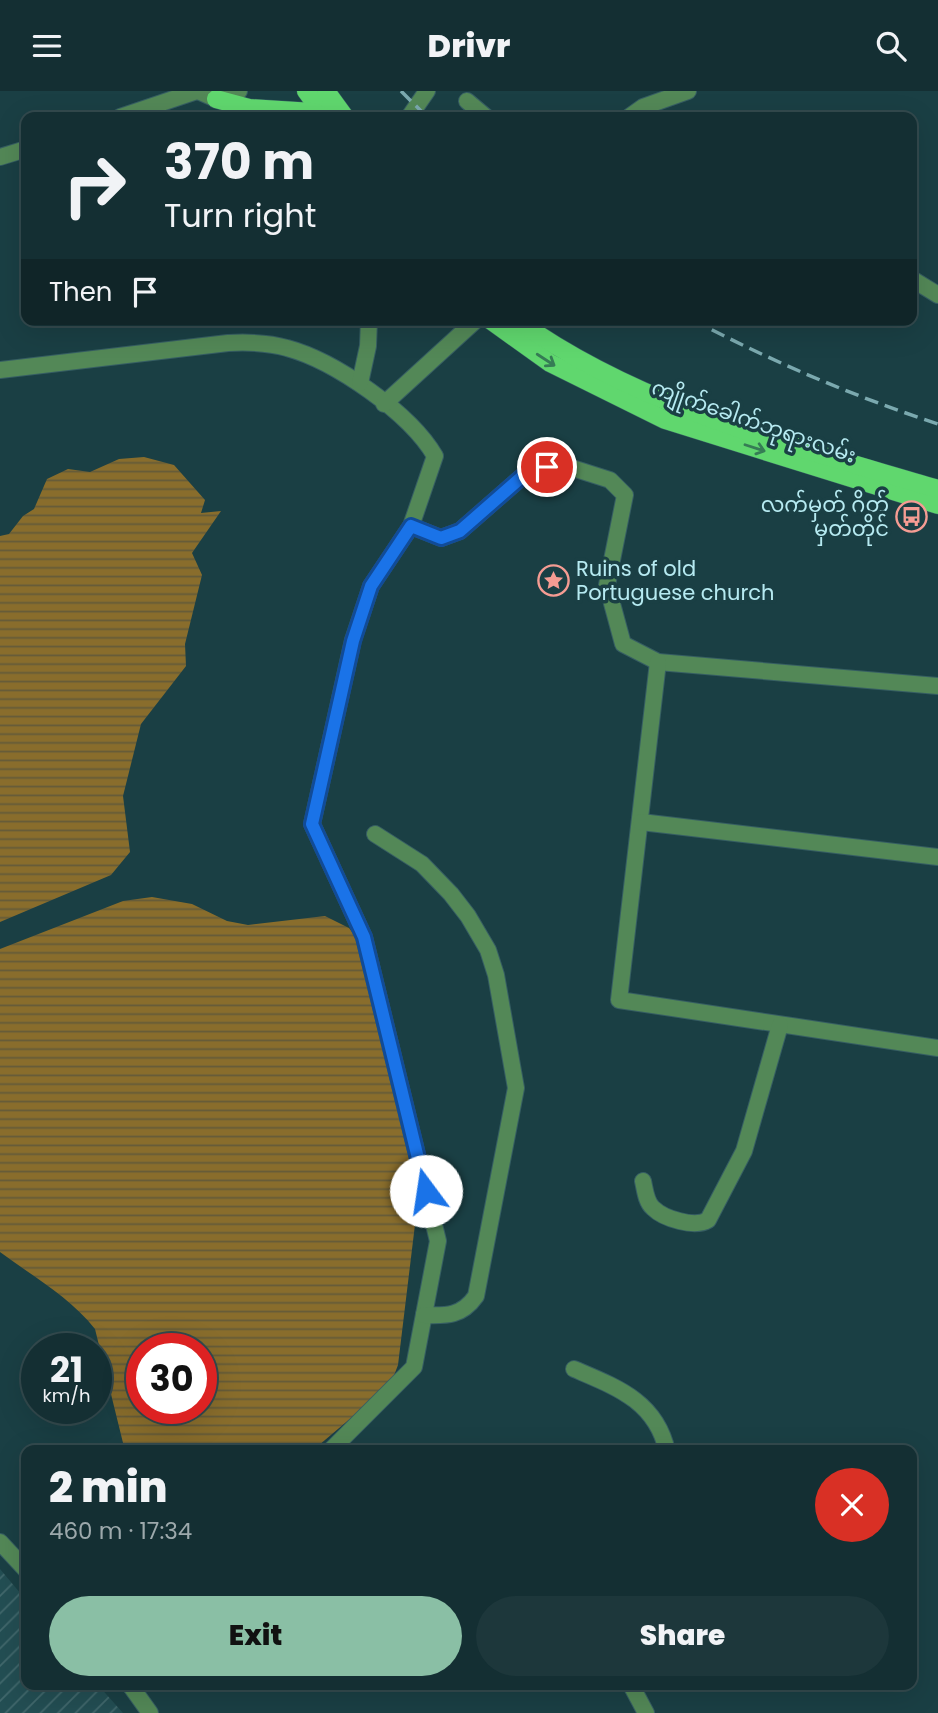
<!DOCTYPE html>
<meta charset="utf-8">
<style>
body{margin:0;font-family:Poppins,"Noto Sans Myanmar",sans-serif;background:#1d373b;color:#f1f3f6;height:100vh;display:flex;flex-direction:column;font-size:26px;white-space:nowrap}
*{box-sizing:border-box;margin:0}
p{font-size:23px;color:#9da9ac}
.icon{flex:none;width:38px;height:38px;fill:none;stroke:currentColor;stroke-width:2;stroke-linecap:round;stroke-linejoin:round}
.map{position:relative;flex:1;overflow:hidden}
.sheet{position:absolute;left:21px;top:1354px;width:896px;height:245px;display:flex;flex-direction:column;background:#142f33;border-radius:14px;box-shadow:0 7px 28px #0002,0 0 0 2px #334a4e}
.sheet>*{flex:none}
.banner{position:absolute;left:21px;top:21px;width:896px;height:214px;border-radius:14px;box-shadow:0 7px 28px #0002,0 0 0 2px #334a4e;background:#142f33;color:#f1f3f6;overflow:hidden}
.speed{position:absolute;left:21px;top:1242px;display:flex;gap:14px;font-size:35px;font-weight:700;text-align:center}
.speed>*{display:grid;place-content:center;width:91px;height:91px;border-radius:50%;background:#142f33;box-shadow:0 7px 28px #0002,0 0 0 2px #334a4e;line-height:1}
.speed small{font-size:18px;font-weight:400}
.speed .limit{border:10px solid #d22;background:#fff;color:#111}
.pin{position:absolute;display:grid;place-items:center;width:60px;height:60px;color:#fff;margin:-30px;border:4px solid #fff;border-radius:50%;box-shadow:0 2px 7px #0007}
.me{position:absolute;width:77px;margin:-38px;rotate:346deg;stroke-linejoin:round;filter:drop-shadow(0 0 5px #0008)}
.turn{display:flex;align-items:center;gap:24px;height:147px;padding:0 28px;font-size:32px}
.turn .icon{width:91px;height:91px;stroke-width:2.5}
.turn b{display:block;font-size:49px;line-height:60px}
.then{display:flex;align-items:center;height:66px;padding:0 28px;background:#0003;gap:14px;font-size:26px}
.round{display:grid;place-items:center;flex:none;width:74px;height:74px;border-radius:37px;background:#1d373b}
.headline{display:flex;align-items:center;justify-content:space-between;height:119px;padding:0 28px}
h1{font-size:42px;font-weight:800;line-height:52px}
.action{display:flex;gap:14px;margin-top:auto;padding:14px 28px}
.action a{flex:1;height:80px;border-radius:42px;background:#8abfa5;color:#111;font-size:28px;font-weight:800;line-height:80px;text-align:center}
.action a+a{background:#1d373b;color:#f1f3f6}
header{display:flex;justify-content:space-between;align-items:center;height:91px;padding:0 28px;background:#142f33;font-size:32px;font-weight:800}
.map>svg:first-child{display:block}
.industrial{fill:url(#industrial-furrows)}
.water{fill:url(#water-rules);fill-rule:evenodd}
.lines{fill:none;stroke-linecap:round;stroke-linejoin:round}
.minor-casing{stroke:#365e63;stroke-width:18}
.major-casing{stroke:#365e63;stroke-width:19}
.minor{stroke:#538857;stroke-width:16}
.major{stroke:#60d76e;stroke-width:18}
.rail{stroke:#7ba9af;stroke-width:3.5;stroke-dasharray:14 7;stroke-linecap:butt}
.oneway{stroke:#367c55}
.route-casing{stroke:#114b97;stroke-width:18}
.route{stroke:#1a73e8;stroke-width:12}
.labels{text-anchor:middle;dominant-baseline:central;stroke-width:7;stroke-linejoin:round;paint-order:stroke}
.street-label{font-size:21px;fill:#b6eaf1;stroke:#1a3f44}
.poi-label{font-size:21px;fill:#b6eaf1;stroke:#1a3f44;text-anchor:end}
</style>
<header><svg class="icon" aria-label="menu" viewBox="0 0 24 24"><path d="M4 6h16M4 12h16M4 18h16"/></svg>Drivr<svg class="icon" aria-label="search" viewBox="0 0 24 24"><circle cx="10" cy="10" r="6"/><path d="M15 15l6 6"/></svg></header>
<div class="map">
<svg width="938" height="1622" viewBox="0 0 938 1622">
<defs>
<pattern id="industrial-furrows" width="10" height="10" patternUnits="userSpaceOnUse" patternTransform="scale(1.75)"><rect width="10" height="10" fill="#234e53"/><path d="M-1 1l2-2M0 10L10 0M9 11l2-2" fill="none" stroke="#41686c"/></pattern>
<pattern id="water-rules" width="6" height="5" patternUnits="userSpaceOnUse" patternTransform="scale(1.75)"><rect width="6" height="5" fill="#896d2c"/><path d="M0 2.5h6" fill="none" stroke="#645b39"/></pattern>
</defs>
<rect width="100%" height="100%" fill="#1a3f44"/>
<polygon class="industrial" points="0,1478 26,1509 26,1594 98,1594 123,1622 0,1622"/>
<g class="water">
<polygon points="144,366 174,374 205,409 201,422 221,420 192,462 202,484 185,553 186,575 141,633 123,705 130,761 111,784 0,831 0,445 9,443 23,425 34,418 47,388 68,378 90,381 119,368"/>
<path d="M152,806L192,813L227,830L248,834L325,825L349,837L361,853L413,1081L417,1117L398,1274L393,1287L371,1310L312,1360H125L95,1238C70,1206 32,1185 0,1161V858L123,810ZM142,1258H201V1318H142Z"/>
</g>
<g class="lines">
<defs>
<g id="minor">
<polyline points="198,0 216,8 239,0"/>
<polyline points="467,10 486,26"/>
<polyline points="120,26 197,0"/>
<polyline points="409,26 427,0"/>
<polyline points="629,26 643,16 688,0"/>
<polyline points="0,66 26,58"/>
<polyline points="912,188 938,204"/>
<path d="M0,279L228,252C248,251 267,251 287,257C335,270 410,322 435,365L411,435L371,495L353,549L312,733L364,846L438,1150L414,1276L330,1360"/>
<polyline points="360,292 368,255 369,229"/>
<polyline points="384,313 476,229"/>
<polyline points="411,435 441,447 460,440 532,377 563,374 610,389 625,404 607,494 623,553 658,571 938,595"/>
<polyline points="658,571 619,909 938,957"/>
<polyline points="641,731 938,766"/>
<path d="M375,743L422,773L451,803L468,825L488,859L496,884L516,997L476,1205C462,1225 447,1225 424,1224"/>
<path d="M643,1090C645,1099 646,1111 653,1117C664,1128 695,1137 708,1129L744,1060L780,934"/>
<path d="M574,1278C616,1296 656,1310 667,1360"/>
<polyline points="0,1451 26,1479"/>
<polyline points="130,1594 150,1622"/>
<polyline points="631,1594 646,1622"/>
</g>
<g id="major">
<polyline points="306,0 325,26"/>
<polyline points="326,0 345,26"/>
<polyline points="216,8 249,17 313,21 324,26"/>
<polyline points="490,229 550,272 665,329 938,414"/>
<path d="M517,229C641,318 794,355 938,398"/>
</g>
</defs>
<use href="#minor" class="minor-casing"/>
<use href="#major" class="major-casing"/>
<use href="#minor" class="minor"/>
<use href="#major" class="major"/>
<g class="rail">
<polyline points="401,0 427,26"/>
<path d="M693,229C773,271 853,305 938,333"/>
</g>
</g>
<defs><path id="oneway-shaft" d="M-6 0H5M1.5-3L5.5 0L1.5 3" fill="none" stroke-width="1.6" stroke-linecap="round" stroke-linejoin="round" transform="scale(1.75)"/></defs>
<g class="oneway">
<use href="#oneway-shaft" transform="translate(546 269) rotate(33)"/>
<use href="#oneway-shaft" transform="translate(755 357) rotate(18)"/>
</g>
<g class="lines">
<defs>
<polyline id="route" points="426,1100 364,846 312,733 353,550 371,495 411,435 441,447 460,440 532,377 547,376"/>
</defs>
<use href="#route" class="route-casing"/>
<use href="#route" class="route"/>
</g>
<defs>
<symbol id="bus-ring" viewBox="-11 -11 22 22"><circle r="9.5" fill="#1a3f44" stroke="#f59c93" stroke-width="1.5"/><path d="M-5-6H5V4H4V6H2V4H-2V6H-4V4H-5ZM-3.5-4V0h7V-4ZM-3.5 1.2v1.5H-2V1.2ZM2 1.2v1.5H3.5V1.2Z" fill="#f59c93"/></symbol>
<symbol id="sight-ring" viewBox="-11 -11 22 22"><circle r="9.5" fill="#1a3f44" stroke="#f59c93" stroke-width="1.5"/><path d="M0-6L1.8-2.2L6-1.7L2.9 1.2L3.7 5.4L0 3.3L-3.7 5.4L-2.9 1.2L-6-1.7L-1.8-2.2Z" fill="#f59c93"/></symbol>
</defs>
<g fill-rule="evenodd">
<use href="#bus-ring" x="894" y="408" width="35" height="35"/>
<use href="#sight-ring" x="536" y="472" width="35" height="35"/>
</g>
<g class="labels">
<g class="street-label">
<text transform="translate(754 330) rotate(19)">ကျိုက်ခေါက်ဘုရားလမ်း</text>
</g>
<g class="poi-label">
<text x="889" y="413">လက်မှတ် ဂိတ်<tspan x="889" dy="24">မှတ်တိုင်</tspan></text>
<text x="576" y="477" text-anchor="start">Ruins of old<tspan x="576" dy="24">Portuguese church</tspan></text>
</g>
</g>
</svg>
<div class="speed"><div>21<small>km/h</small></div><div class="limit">30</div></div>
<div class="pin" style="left:547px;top:376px;background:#d93025"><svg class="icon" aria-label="arrive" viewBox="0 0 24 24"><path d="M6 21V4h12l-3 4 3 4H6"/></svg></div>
<svg class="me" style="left:426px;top:1100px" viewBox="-20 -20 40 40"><circle r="19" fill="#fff"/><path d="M0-13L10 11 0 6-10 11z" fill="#1a73e8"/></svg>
<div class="banner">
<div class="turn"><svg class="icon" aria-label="right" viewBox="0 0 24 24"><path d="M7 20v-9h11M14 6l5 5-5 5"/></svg><div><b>370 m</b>Turn right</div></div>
<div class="then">Then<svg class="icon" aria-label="arrive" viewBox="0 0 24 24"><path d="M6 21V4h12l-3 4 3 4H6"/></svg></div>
</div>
<section class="sheet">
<div class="headline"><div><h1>2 min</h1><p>460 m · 17:34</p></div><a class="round" style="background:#d93025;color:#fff"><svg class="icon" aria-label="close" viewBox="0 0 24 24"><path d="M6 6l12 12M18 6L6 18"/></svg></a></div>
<div class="action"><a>Exit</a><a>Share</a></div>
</section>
</div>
